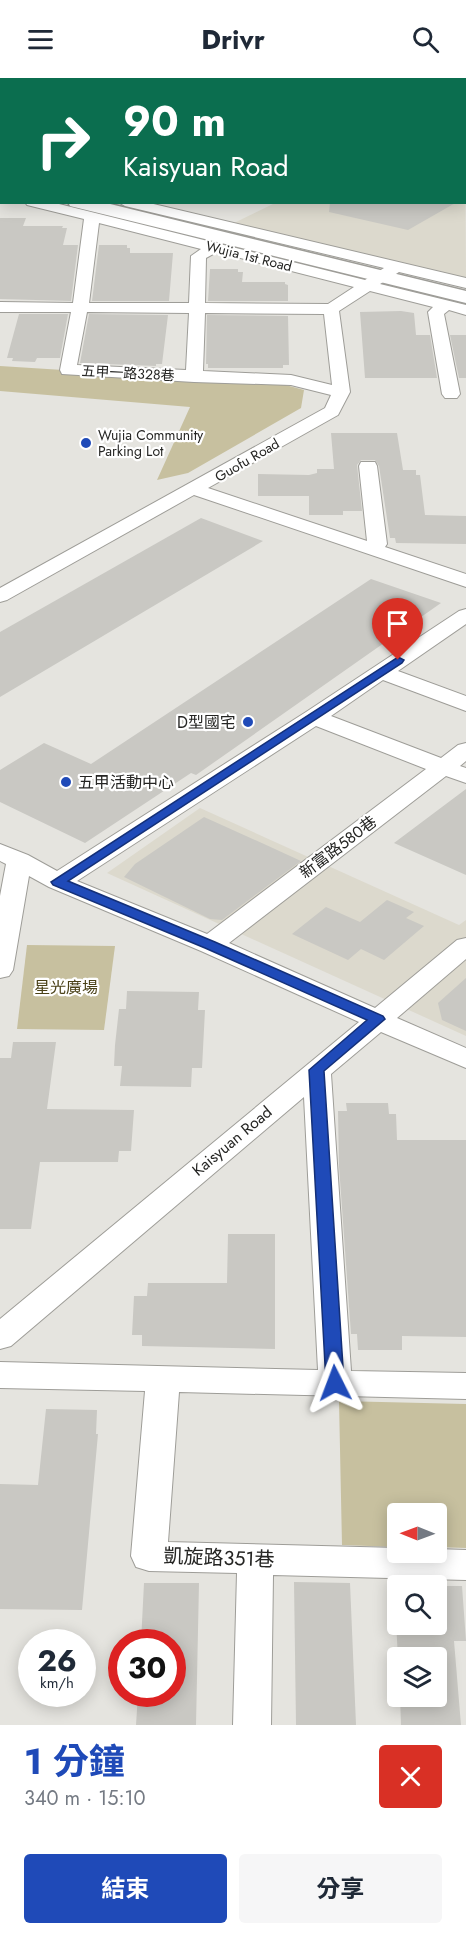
<!DOCTYPE html>
<html lang="zh-TW">
<meta charset="utf-8">
<style>
body{margin:0;font-family:Jost,"Noto Sans TC",sans-serif;background:#f6f6f7;color:#1f2937;height:100vh;display:flex;flex-direction:column;font-size:22px;white-space:nowrap}
*{box-sizing:border-box;margin:0}
p{font-size:20px;color:#747a83}
.icon{flex:none;width:33px;height:33px;fill:none;stroke:currentColor;stroke-width:2;stroke-linecap:round;stroke-linejoin:round}
.map{position:relative;height:1647px;overflow:hidden}
.drawer{display:flex;flex-direction:column;background:#fff;flex:1}
.drawer>*{flex:none}
.banner{position:absolute;left:0px;top:0px;width:466px;height:126px;box-shadow:0 3px 15px #0003;background:#0b6e4f;color:#fff;overflow:hidden}
.needle{width:39px;rotate:271deg}
.tools{position:absolute;left:387px;top:1425px;display:grid;gap:12px}
.tools a{display:grid;place-items:center;width:60px;height:60px;border-radius:6px;background:#fff;box-shadow:0 3px 15px #0003;font-size:30px}
.speed{position:absolute;left:18px;top:1551px;display:flex;gap:12px;font-size:30px;font-weight:700;text-align:center}
.speed>*{display:grid;place-content:center;width:78px;height:78px;border-radius:50%;background:#fff;box-shadow:0 3px 15px #0003;line-height:1}
.speed small{font-size:15px;font-weight:400}
.speed .limit{border:9px solid #d22;background:#fff;color:#111}
.pin{position:absolute;display:grid;place-items:center;width:51px;height:51px;color:#fff;margin:-62px -26px;border-radius:50% 50% 50% 0;rotate:-45deg;box-shadow:0 0 6px #0007}
.pin .icon{rotate:45deg}
.me{position:absolute;width:66px;margin:-33px;rotate:357deg;stroke-linejoin:round;filter:drop-shadow(0 0 4px #0008)}
.turn{display:flex;align-items:center;gap:21px;height:126px;padding:0 24px;font-size:27px}
.turn .icon{width:78px;height:78px;stroke-width:2.5}
.turn b{display:block;font-size:42px;line-height:51px}
.round{display:grid;place-items:center;flex:none;width:63px;height:63px;border-radius:6px;background:#f6f6f7}
.overview{display:flex;align-items:center;justify-content:space-between;height:102px;padding:0 24px}
h1{font-size:36px;font-weight:700;line-height:45px;color:#1f4ab8}
.button{display:flex;gap:12px;margin-top:auto;padding:12px 24px}
.button a{flex:1;height:69px;border-radius:6px;background:#1f4ab8;color:#fff;font-size:24px;font-weight:700;line-height:69px;text-align:center}
.button a+a{background:#f6f6f7;color:#1f2937}
header{display:flex;justify-content:space-between;align-items:center;height:78px;padding:0 24px;background:#fff;font-size:27px;font-weight:700}
.map>svg:first-child{display:block}
.built{fill:#dcd9cd}
.green{fill:#c7c09f}
.building{fill:#c9c8c3}
.lines{fill:none;stroke-linecap:round;stroke-linejoin:round}
.minor-casing{stroke:#9e9d98;stroke-width:2}
.tertiary-casing{stroke:#9e9d98;stroke-width:3}
.secondary-casing{stroke:#9e9d98;stroke-width:3}
.minor{fill:#fff;fill-rule:evenodd}
.tertiary{fill:#fff;fill-rule:evenodd}
.secondary{fill:#fff;fill-rule:evenodd}
.route{fill:#1f4ab8;stroke:#143078;stroke-width:1.5}
.poi-dot{fill:#1f4ab8;stroke:#fff;stroke-width:2}
.labels{text-anchor:middle;dominant-baseline:central;stroke-width:4.5;stroke-linejoin:round;paint-order:stroke}
.far-street-label{font-size:14px;fill:#252523;stroke:#fff}
.far-poi-label{font-size:14px;fill:#252523;stroke:#fff;text-anchor:start}
.poi-label{font-size:16px;fill:#252523;stroke:#fff;text-anchor:end}
.street-label{font-size:16px;fill:#252523;stroke:#fff}
.park-label{font-size:16px;fill:#4a4117;stroke:#fff}
.near-street-label{font-size:20px;fill:#252523;stroke:#fff}
</style>
<header><svg class="icon" aria-label="menu" viewBox="0 0 24 24"><path d="M4 6h16M4 12h16M4 18h16"/></svg>Drivr<svg class="icon" aria-label="search" viewBox="0 0 24 24"><circle cx="10" cy="10" r="6"/><path d="M15 15l6 6"/></svg></header>
<div class="map">
<svg width="466" height="1647" viewBox="0 0 466 1647">
<rect width="100%" height="100%" fill="#e5e4df"/>
<g class="built">
<polygon points="465,27 466,201 232,146 275,125 465,124"/>
<polygon points="200,730 459,847 466,842 466,958 107,795"/>
</g>
<g class="green">
<polygon points="0,288 282,306 304,312 301,330 188,395 157,402 190,329 0,313"/>
<polygon points="27,867 115,868 104,952 17,951"/>
<polygon points="339,1323 466,1326 466,1470 437,1469 436,1436 398,1436 397,1469 342,1467"/>
</g>
<g class="building">
<polygon points="330,124 457,124 408,152 329,134"/>
<polygon points="0,140 26,140 23,148 63,148 62,150 67,150 63,167 78,167 71,223 0,221"/>
<polygon points="99,167 127,167 127,170 130,170 130,175 173,175 169,223 92,223"/>
<polygon points="210,191 238,191 238,194 243,194 242,204 285,204 285,206 288,207 288,223 208,223"/>
<polygon points="401,233 414,235 416,257 430,257 437,300 365,300 360,234"/>
<polygon points="19,236 68,236 60,280 37,280 35,284 12,283 13,280 7,280"/>
<polygon points="89,236 168,237 162,286 156,286 156,288 80,285"/>
<polygon points="207,237 288,238 289,287 283,287 283,290 208,290 208,286 206,286"/>
<polygon points="450,257 466,257 466,300 459,300"/>
<polygon points="331,355 397,355 403,392 416,392 416,397 420,397 425,437 466,438 466,466 396,465 395,460 390,460 379,388 375,382 361,382 357,387 362,433 343,433 343,437 309,437 309,418 258,418 258,396 309,397 317,395 317,391 334,391"/>
<polygon points="201,440 263,463 0,619 0,554"/>
<polygon points="371,501 441,525 196,697 191,695 85,765 0,724 0,692 44,665 91,686"/>
<polygon points="466,711 466,797 394,765"/>
<polygon points="204,739 264,766 301,783 222,842 210,841 124,799 135,786"/>
<polygon points="387,822 414,834 406,840 424,848 384,882 361,871 348,882 292,856 326,829 360,844"/>
<polygon points="466,900 466,953 442,942 438,925"/>
<polygon points="127,913 199,914 198,932 205,932 202,990 192,990 191,1009 120,1008 122,988 114,988 115,967 119,931 126,931"/>
<polygon points="13,964 56,964 47,1031 134,1032 131,1073 119,1073 118,1084 40,1084 31,1151 0,1151 0,980 11,980"/>
<polygon points="346,1025 388,1025 389,1036 396,1036 397,1062 466,1062 466,1259 402,1258 402,1272 358,1272 357,1256 351,1256 339,1088 338,1033 347,1033"/>
<polygon points="228,1156 275,1156 275,1271 142,1268 142,1257 132,1257 134,1218 147,1218 148,1205 227,1205"/>
<polygon points="46,1331 97,1332 96,1356 98,1356 82,1532 0,1531 0,1406 38,1407"/>
<polygon points="294,1504 350,1505 356,1647 296,1647"/>
<polygon points="144,1505 199,1505 196,1647 136,1647 138,1616 172,1616 172,1564 141,1564"/>
<polygon points="394,1507 412,1508 398,1508 398,1546 436,1546 436,1508 462,1508 466,1563 454,1563 461,1647 401,1647 400,1618 436,1618 436,1580 398,1580"/>
</g>
<g class="lines">
<defs>
<g id="minor">
<polygon points="20,0 38,0 39,2 21,2"/>
<rect x="0" y="91" width="2" height="8"/>
<rect x="0" y="113" width="2" height="8"/>
<path d="M25,124H51L365,202L384,190L125,128L118,124H145L466,200V210L399,194L380,206L466,227V237L449,232L444,236L460,316L457,320H445L442,316L428,234L433,229L370,213L339,233L350,314L338,337L208,410L367,463L359,388L361,384H375L377,388L387,466L385,469L466,496V509L194,417L7,522L0,524V510L325,330L331,317L291,307L194,304L62,296L60,292L71,234H0V224L73,225L84,141L27,127ZM99,145L201,171L191,178L189,225H89ZM217,174L354,209L328,226L205,225L206,180ZM87,234L189,235L186,292L77,287ZM205,235L324,236L332,307L291,297L203,293Z"/>
<path d="M466,531V546L398,593L466,618V633L383,602L331,638L441,680L458,667L466,665V683L460,688L466,690V705L446,698L229,865L375,930L457,862L466,860V881L397,940L466,970V990L381,954L331,996L351,1293L466,1295V1321L179,1314L168,1464L398,1470V1474H436V1471L466,1472V1502L273,1497L271,1647H233L237,1495L149,1493L136,1489L131,1478L145,1313L0,1310V1284L318,1292L304,1019L11,1268L0,1271V1241L359,944L201,873L49,809L29,798L13,892L9,898L0,900V818L6,786L0,783V766L28,777L57,793L306,634L459,533ZM316,648L426,691L207,856L77,803Z"/>
</g>
<g id="tertiary">
<polygon points="154,0 174,0 153,2"/>
<polygon points="199,0 218,0 198,2"/>
<polygon points="227,0 246,0 226,2"/>
<polygon points="397,0 420,0 421,2 398,2"/>
<rect x="465" y="5" width="1" height="11"/>
<polygon points="0,44 2,44 0,55"/>
<rect x="0" y="72" width="2" height="10"/>
</g>
<g id="secondary">
<rect x="0" y="101" width="2" height="10"/>
<polygon points="68,124 102,124 466,213 466,225 70,128"/>
</g>
</defs>
<use href="#minor" class="minor-casing"/>
<use href="#tertiary" class="tertiary-casing"/>
<use href="#secondary" class="secondary-casing"/>
<use href="#minor" class="minor"/>
<use href="#tertiary" class="tertiary"/>
<use href="#secondary" class="secondary"/>
</g>
<polygon class="route" points="398,579 404,582 402,585 68,803 215,864 383,938 385,941 324,993 344,1305 342,1310 335,1312 329,1310 326,1305 309,992 367,942 205,870 53,807 51,804"/>
<g class="poi-dot">
<circle cx="86" cy="365" r="6"/>
<circle cx="248" cy="644" r="6"/>
<circle cx="66" cy="704" r="6"/>
</g>
<g class="labels">
<g class="far-street-label">
<text transform="translate(249 178) rotate(14)">Wujia 1st Road</text>
<text transform="translate(128 295) rotate(3)">五甲一路328巷</text>
<text transform="translate(247 382) rotate(-30)">Guofu Road</text>
</g>
<g class="far-poi-label">
<text x="98" y="357">Wujia Community<tspan x="98" dy="16">Parking Lot</tspan></text>
</g>
<g class="poi-label">
<text x="236" y="644">D型國宅</text>
<text x="78" y="704" text-anchor="start">五甲活動中心</text>
</g>
<g class="street-label">
<text transform="translate(338 769) rotate(-37)">新富路580巷</text>
<text transform="translate(232 1063) rotate(-40)">Kaisyuan Road</text>
</g>
<g class="park-label">
<text x="66" y="909">星光廣場</text>
</g>
<g class="near-street-label">
<text transform="translate(219 1480) rotate(2)">凱旋路351巷</text>
</g>
</g>
</svg>
<div class="tools">
<a><svg class="needle" viewBox="-14 -14 28 28"><path d="M0-13l5 13h-10z" fill="#e53935"/><path d="M0 13l5-13h-10z" fill="#747a83"/></svg></a>
<a><svg class="icon" aria-label="search" viewBox="0 0 24 24"><circle cx="10" cy="10" r="6"/><path d="M15 15l6 6"/></svg></a>
<a><svg class="icon" aria-label="layers" viewBox="0 0 24 24"><path d="M12 4l9 5-9 5-9-5zM3 14l9 5 9-5"/></svg></a>
</div>
<div class="speed"><div>26<small>km/h</small></div><div class="limit">30</div></div>
<div class="pin" style="left:398px;top:582px;background:#d93025"><svg class="icon" aria-label="arrive" viewBox="0 0 24 24"><path d="M6 21V4h12l-3 4 3 4H6"/></svg></div>
<svg class="me" style="left:335px;top:1305px" viewBox="-20 -20 40 40"><path d="M0-17L14 15 0 8-14 15z" fill="#1f4ab8" stroke="#fff" stroke-width="4"/></svg>
<div class="banner">
<div class="turn"><svg class="icon" aria-label="right" viewBox="0 0 24 24"><path d="M7 20v-9h11M14 6l5 5-5 5"/></svg><div><b>90 m</b>Kaisyuan Road</div></div>
</div>
</div>
<section class="drawer">
<div class="overview"><div><h1>1 分鐘</h1><p>340 m · 15:10</p></div><a class="round" style="background:#d93025;color:#fff"><svg class="icon" aria-label="close" viewBox="0 0 24 24"><path d="M6 6l12 12M18 6L6 18"/></svg></a></div>
<div class="button"><a>結束</a><a>分享</a></div>
</section>
